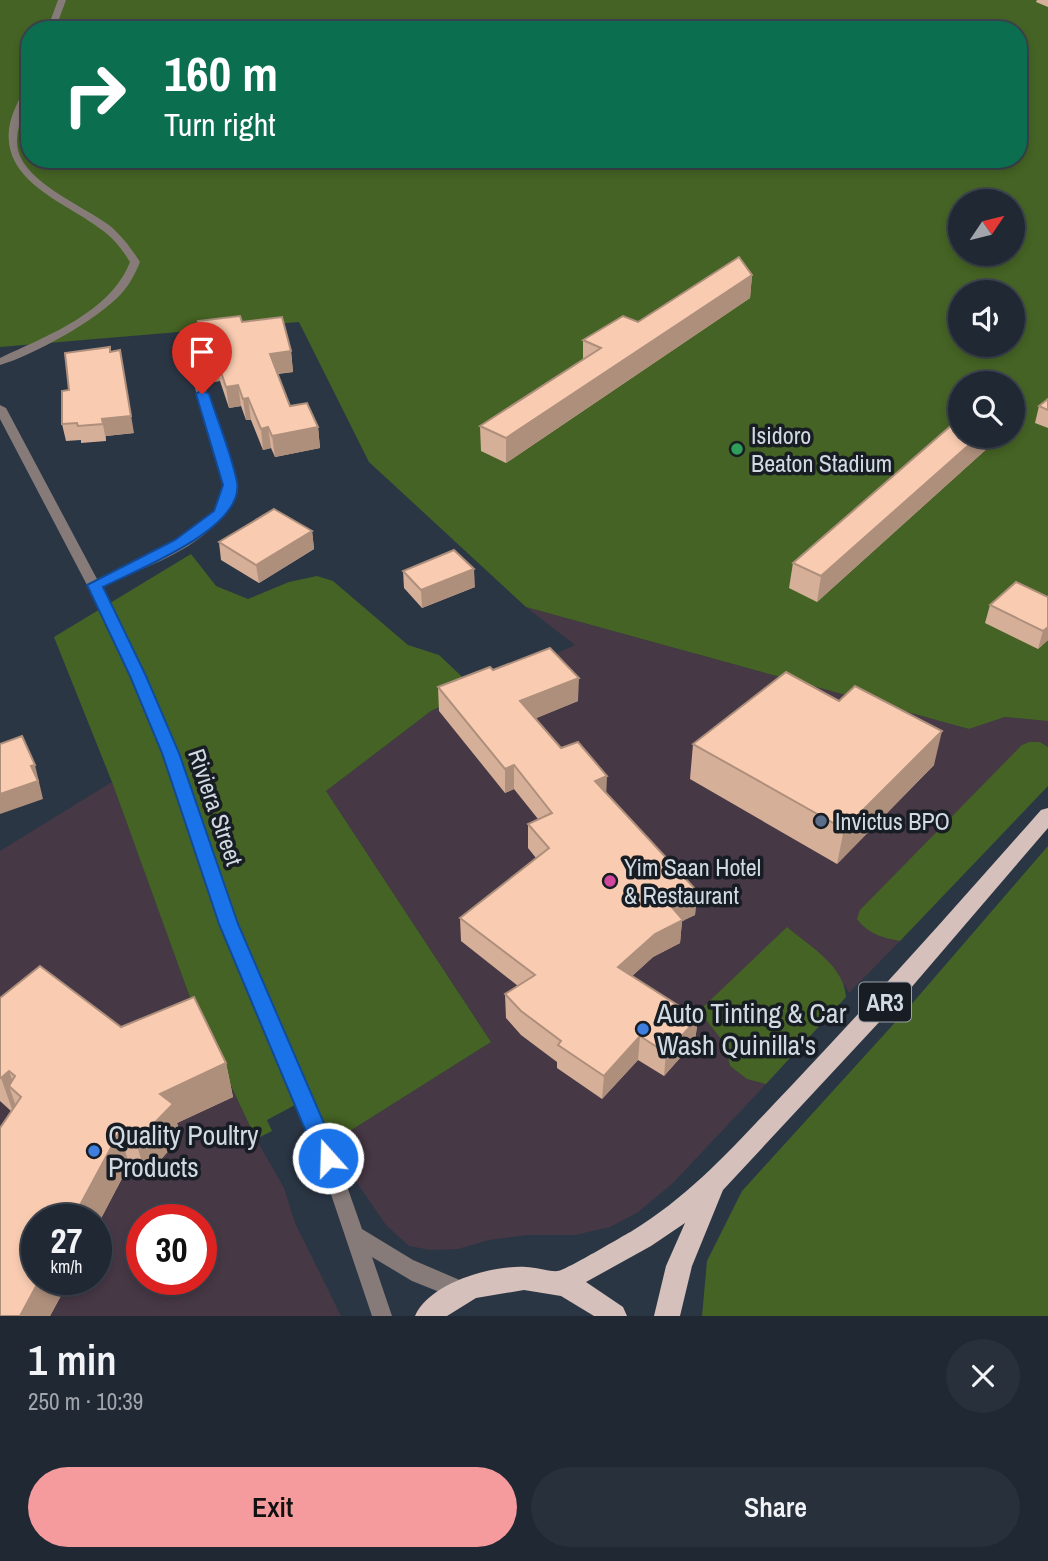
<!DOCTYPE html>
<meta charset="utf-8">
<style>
body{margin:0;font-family:"Archivo Narrow",sans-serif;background:#28303c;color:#f1f3f6;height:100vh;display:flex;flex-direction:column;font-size:26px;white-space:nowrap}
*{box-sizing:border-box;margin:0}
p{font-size:23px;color:#a2a6ac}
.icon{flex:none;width:38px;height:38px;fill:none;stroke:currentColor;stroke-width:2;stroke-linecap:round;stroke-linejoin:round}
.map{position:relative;height:1316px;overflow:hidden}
.drawer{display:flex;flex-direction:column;background:#202834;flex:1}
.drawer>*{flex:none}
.top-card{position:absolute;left:21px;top:21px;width:1006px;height:147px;border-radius:28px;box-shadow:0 4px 10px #0003,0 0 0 2px #3d444f;background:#0b6e4f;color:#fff;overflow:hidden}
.needle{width:46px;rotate:55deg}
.buttons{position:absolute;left:948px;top:189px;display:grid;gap:14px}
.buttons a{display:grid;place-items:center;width:77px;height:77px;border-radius:50%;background:#202834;box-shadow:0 4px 10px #0003,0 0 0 2px #3d444f;font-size:35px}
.speed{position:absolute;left:21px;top:1204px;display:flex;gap:14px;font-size:35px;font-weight:700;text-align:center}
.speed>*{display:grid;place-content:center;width:91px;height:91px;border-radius:50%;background:#202834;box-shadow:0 4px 10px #0003,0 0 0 2px #3d444f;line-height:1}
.speed small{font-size:18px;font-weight:400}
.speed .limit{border:10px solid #d22;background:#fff;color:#111}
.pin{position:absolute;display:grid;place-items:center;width:60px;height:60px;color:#fff;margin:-72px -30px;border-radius:50% 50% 50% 0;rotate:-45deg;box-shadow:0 0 7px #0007}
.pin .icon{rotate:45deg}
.me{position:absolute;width:77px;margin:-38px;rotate:340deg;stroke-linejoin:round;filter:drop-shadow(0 0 5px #0008)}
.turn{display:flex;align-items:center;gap:24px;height:147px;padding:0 28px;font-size:32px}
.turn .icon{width:91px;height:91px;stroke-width:2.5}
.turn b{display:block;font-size:49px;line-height:60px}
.round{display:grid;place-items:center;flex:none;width:74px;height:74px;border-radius:37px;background:#28303c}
.headline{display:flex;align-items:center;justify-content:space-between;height:119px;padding:0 28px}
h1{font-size:42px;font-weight:600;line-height:52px}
.action{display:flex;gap:14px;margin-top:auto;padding:14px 28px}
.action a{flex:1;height:80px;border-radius:42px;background:#f59b9d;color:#111;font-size:28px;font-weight:600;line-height:80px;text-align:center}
.action a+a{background:#28303c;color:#f1f3f6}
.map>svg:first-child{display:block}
.commercial{fill:#463845;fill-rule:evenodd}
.green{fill:#456324;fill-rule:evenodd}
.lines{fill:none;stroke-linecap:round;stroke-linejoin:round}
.street{fill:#867b79;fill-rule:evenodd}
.primary{fill:#d6c0bb;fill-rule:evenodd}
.wall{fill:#d6af98}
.shaded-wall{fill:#ae8f7c}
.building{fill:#f9ccb1;stroke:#ae8f7c;stroke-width:2}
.route{fill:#1a73e8;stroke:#114b97;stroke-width:2}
.leisure-dot{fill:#2e9e5b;stroke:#181d24;stroke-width:2.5}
.service-dot{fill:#5c6f8a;stroke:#181d24;stroke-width:2.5}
.hotel-dot{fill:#d1479c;stroke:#181d24;stroke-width:2.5}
.shop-dot{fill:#3f7fe0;stroke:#181d24;stroke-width:2.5}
.labels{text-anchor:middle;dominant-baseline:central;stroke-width:7;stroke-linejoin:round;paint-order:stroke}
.shield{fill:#181d24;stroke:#9aa1a9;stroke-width:2}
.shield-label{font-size:23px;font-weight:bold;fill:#d1d9e2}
.poi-label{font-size:24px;fill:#d1d9e2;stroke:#181d24;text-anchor:start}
.street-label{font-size:24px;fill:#d1d9e2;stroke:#181d24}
.near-poi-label{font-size:28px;fill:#d1d9e2;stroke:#181d24;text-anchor:start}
</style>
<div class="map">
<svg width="1048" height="1316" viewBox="0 0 1048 1316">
<rect width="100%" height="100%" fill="#2b3645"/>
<g class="commercial">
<polygon points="526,607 969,729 1005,717 1048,721 1048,747 1040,742 1029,742 881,937 900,941 849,993 845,985 699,1011 725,1044 730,1066 748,1079 766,1084 673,1183 637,1213 610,1227 575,1235 527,1235 489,1240 458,1249 430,1250 409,1246 386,1225 353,1177 334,1141 491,1042 326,791 431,711 575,645"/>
<path d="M112,782L192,1003L256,1139L284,1188L295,1223L341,1316H0V851ZM37,1220H96V1279H37ZM142,1220H201V1279H142Z"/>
</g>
<g class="green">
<path d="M0,0H1048V721L1005,717L969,729L526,607L369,462L299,322L0,347ZM30,30H1018V159H30ZM961,201H1013V254H961ZM961,292H1013V345H961ZM961,383H1013V436H961Z"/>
<polygon points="191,554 216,586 248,599 289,582 317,576 333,581 408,645 439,655 476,690 431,711 326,791 491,1042 334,1141 310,1097 267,1120 272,1131 256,1139 192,1003 112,782 54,637"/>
<path d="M1029,742H1040L1048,747V786L900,941C883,938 868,934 857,919L860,910L1022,745Z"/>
<polygon points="1048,846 1048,1316 702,1316 707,1261 742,1191 910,1006"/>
<path d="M787,927C809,946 844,965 846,997L766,1084L747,1079L730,1066L725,1044L699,1011Z"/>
</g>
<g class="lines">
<g class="street">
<polygon points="58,0 66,0 55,30 47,30"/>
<path d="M30,82C30,105 13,125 18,150C26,183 83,206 109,225C122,236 131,248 140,262C135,274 130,284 121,294C97,320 34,355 0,365V358C46,336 110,313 130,262C122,249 114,239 102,230C68,203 3,183 9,129C11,114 20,98 26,84Z"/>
<path d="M188,345L193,348L236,485C224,544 150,564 101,587L145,676L178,753L237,924L328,1132L362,1229L413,1260L469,1284L472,1291L469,1298L462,1301L412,1281L372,1257L392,1316H372L310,1132L221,924L164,753L131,676L87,585L0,419V405L6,408L97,579C133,562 191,544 215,511C220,503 222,494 224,485L183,348Z"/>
</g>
<path class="primary" d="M1048,808V828L910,989L723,1190L692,1266L680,1316H654L666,1266L685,1223L651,1246L586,1282L623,1307L627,1316H594L561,1296L524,1290L476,1298L447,1316H415C430,1282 493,1265 526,1267C536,1267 549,1272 558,1271C566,1270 621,1237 632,1231C695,1193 742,1137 792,1085C877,995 959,903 1041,810Z"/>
</g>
<g class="wall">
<polygon points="1037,0 1048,0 1048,7 1036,2"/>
<polygon points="752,275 750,298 506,463 481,451 480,426 583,360 583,340 638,322"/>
<polygon points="198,321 242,322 291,351 293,372 278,374 290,406 318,427 320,448 275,457 271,448 263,450 251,420 246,420 241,406 229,408 220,381 210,382"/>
<polygon points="69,390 134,433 106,436 106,441 81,443 81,440 66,441 62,424"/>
<polygon points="1048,399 1048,428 1035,423 1039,406"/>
<polygon points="961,436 1001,436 817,602 789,588 793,563"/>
<polygon points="312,531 314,549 259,583 221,560 219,542"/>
<polygon points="403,571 475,587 422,608 404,588"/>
<polygon points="1048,597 1048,640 1038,649 985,623 990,605"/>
<polygon points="438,687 578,701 536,718 561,748 606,793 697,891 695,915 682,921 680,943 653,957 632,976 698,1018 695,1041 664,1076 638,1060 602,1099 557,1068 557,1062 521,1035 506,1018 505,994 518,986 461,941 460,918 536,858 528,848 528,824 538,819 514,789 505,793 439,711"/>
<polygon points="693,744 934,765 837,864 690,779"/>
<polygon points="40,966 121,1027 194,997 226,1063 233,1097 177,1123 181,1137 146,1176 129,1165 96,1228 96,1220 37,1220 37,1279 70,1279 50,1316 0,1316 0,1128 11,1111 0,1101 0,998"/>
</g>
<g class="shaded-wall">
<polygon points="752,275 750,298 506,463 506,438"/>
<polygon points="120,350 134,433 106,436 106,441 102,419"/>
<polygon points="291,351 293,372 272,374 270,354"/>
<polygon points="217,360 220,381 210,382 207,361"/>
<polygon points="238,385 241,406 229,408 226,387"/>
<polygon points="248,398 251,420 246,420 243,399"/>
<polygon points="1017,401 1013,418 1013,405"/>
<polygon points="268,427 271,448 263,450 261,429"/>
<polygon points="318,427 320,448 275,457 272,436"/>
<polygon points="979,436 1001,436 817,602 821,576"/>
<polygon points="312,531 314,549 259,583 256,565"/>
<polygon points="474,569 475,587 422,608 421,590"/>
<polygon points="1048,627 1048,640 1038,649 1043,631"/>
<polygon points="579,678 578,701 520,725 520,701"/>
<polygon points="942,731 934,765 837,864 844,829"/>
<polygon points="35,765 43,799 0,814 0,794 31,766"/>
<polygon points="514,765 514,789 505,793 505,769"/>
<polygon points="607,776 606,799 595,781"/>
<polygon points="697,891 695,915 682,921 680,943 653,957 616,991 618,967 670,905"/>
<polygon points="698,1018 695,1041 664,1076 666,1053"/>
<polygon points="640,1036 638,1060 602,1099 604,1076"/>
<polygon points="226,1063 233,1097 177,1123 181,1137 146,1176 136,1142 160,1094"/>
<polygon points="9,1071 17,1093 9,1086 17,1109 13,1112 1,1078"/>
<polygon points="120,1131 129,1165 96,1228 96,1220 72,1220"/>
<polygon points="40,1279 70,1279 50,1316 20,1316"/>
</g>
<g class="building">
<polygon points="739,257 752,275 506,438 480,426 601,348 583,340 623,316 638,322"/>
<polygon points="240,316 242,322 282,317 291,351 270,354 290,406 307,403 318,427 272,436 268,427 261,429 248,398 243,399 238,385 226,387 217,360 207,361 198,321"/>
<polygon points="110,347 110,352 120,350 131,416 102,419 103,424 78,426 77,423 62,424 62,391 69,390 65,353"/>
<polygon points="1048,399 1048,410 1039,406"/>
<polygon points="961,417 961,436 979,436 821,576 793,563"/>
<polygon points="274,509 312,531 256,565 219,542"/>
<polygon points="454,550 474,569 421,590 403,571"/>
<polygon points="1016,582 1048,597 1048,627 1043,631 990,605"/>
<polygon points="550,648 579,678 520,701 561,748 578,742 607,776 595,781 697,891 670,905 683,920 655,934 618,967 698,1018 666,1053 640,1036 604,1076 558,1045 561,1041 521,1011 505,994 535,975 460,918 549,848 528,824 552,813 514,765 505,769 438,687 490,667 493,670"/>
<polygon points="786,672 839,701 855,686 942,731 844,829 693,744"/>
<polygon points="22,736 35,765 31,766 38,781 0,794 0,744"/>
<polygon points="40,966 121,1027 194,997 226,1063 160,1094 173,1104 136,1142 120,1131 72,1220 37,1220 37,1279 40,1279 20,1316 0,1316 0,1128 21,1097 9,1086 15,1076 9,1071 1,1078 0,1078 0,998"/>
</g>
<path class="route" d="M202,390L209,394C218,422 231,452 237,482C245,529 136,570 103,587L146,676L179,753L238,924L339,1158L336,1165L328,1168L320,1165L317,1158L219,924L162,753L130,676L87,585L175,540L214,511L223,485L196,394Z"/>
<circle class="leisure-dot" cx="737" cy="449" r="7"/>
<circle class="service-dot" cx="821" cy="821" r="7"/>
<circle class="hotel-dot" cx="610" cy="881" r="7"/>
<g class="shop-dot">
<circle cx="643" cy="1029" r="7"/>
<circle cx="94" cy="1151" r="7"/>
</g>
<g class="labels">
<rect class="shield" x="859" y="982.5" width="52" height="39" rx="5"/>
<g class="shield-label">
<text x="885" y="1002">AR3</text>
</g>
<g class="poi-label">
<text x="751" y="435">Isidoro<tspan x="751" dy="28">Beaton Stadium</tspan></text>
<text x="835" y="821">Invictus BPO</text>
<text x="624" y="867">Yim Saan Hotel<tspan x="624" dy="28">&amp; Restaurant</tspan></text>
</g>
<g class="street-label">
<text transform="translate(216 807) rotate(71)">Riviera Street</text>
</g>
<g class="near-poi-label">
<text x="657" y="1013">Auto Tinting &amp; Car<tspan x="657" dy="32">Wash Quinilla's</tspan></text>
<text x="108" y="1135">Quality Poultry<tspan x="108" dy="32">Products</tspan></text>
</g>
</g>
</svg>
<div class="buttons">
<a><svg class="needle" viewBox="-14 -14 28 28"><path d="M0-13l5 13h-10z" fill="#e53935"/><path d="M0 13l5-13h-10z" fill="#a2a6ac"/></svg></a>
<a><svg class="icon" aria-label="sound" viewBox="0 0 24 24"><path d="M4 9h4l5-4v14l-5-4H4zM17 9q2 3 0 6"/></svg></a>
<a><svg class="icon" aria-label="search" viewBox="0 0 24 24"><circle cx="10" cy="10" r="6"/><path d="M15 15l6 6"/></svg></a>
</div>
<div class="speed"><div>27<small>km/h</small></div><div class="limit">30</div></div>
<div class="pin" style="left:202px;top:394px;background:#d93025"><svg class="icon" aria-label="arrive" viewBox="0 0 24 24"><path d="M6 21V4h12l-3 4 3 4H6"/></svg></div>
<svg class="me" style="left:328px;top:1158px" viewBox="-20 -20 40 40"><circle r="17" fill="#1a73e8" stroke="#fff" stroke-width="3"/><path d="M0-11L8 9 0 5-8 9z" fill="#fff"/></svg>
<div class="top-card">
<div class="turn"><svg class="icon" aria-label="right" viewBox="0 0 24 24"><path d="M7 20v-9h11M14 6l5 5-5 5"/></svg><div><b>160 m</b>Turn right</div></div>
</div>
</div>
<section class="drawer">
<div class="headline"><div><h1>1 min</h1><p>250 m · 10:39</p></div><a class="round"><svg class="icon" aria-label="close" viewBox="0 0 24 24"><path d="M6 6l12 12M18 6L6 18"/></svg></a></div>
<div class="action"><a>Exit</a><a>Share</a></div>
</section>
